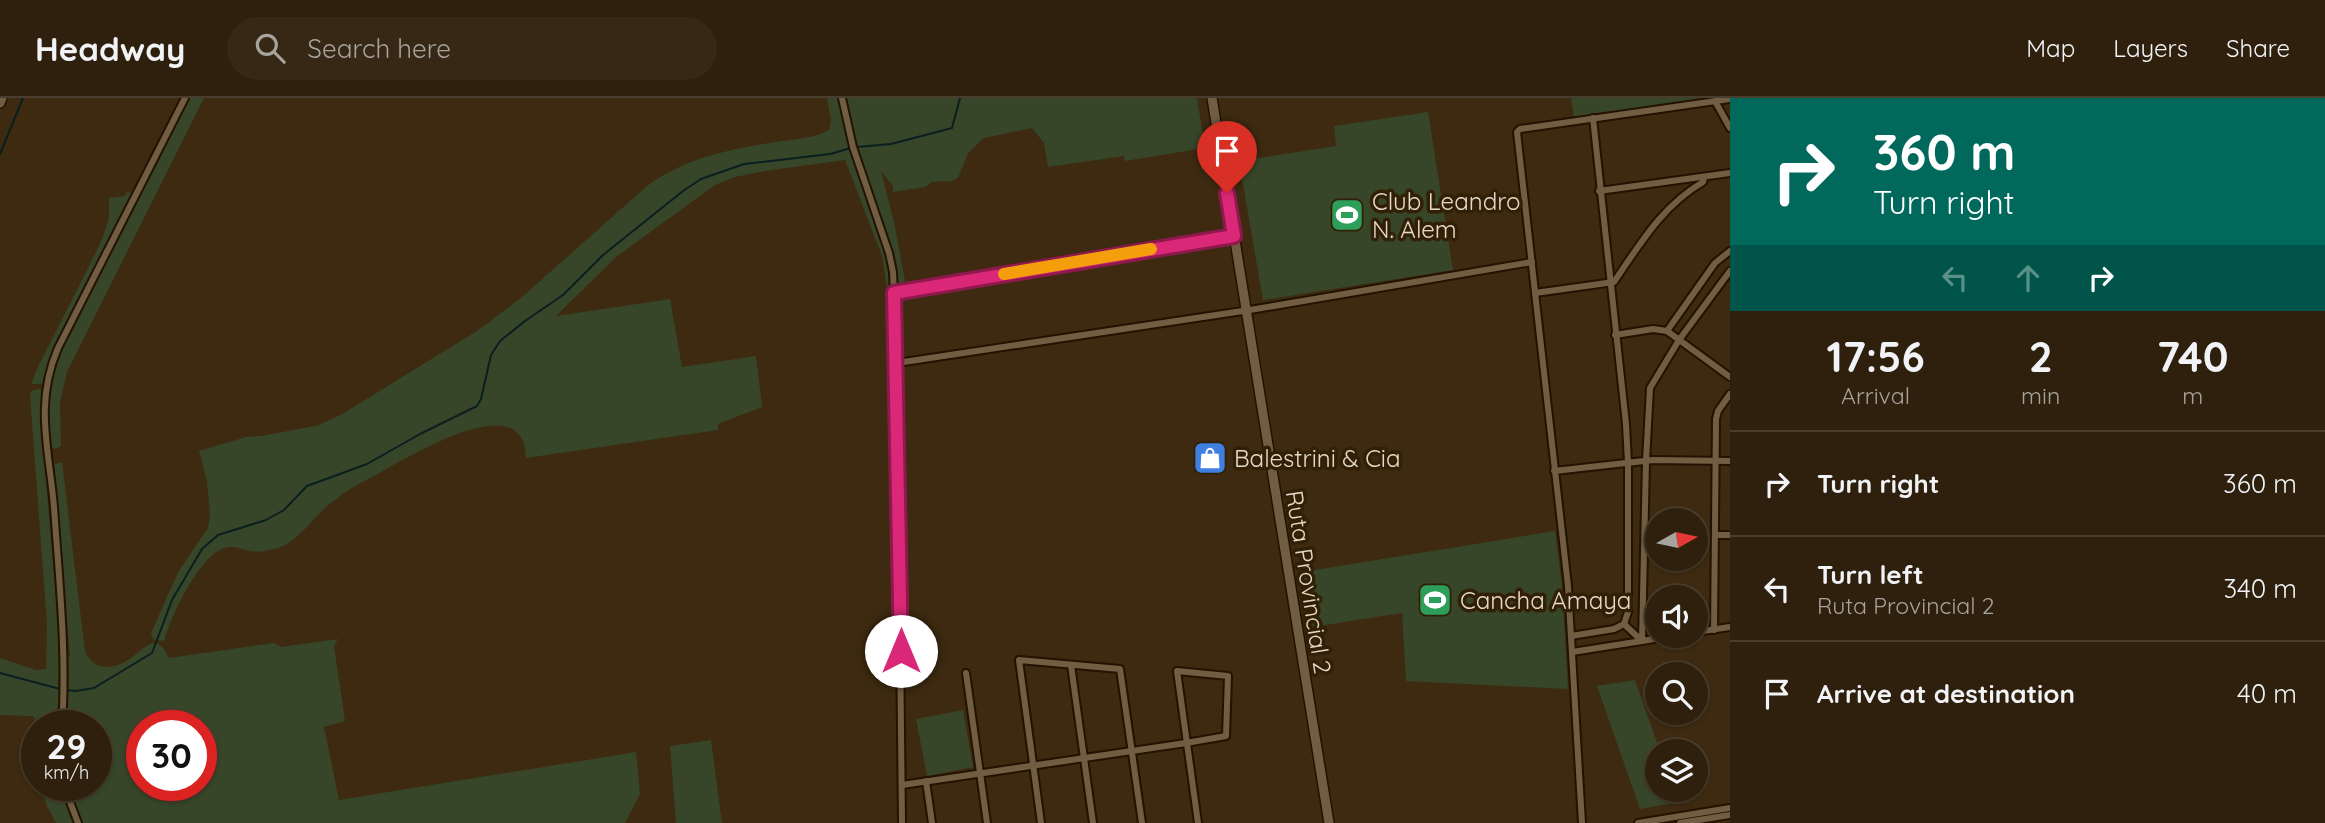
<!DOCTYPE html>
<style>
body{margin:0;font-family:Quicksand,sans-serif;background:#362815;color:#f1f3f6;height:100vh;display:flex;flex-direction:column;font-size:26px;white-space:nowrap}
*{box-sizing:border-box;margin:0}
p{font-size:23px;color:#a7a39d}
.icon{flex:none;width:38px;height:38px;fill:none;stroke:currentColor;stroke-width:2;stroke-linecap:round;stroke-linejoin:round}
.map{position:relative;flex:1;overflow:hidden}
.side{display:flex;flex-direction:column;background:#2e200c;width:595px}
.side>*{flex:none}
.top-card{background:#00695c;color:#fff;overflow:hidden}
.needle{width:46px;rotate:81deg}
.tools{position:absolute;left:1645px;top:410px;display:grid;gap:14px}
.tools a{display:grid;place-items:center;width:63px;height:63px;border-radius:50%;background:#2e200c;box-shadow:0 2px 5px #0004,0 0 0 2px #493e2d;font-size:35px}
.speed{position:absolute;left:21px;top:612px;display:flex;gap:14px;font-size:35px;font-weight:700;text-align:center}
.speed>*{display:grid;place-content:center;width:91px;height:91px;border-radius:50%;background:#2e200c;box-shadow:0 2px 5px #0004,0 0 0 2px #493e2d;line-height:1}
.speed small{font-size:18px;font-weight:400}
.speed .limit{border:10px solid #d22;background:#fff;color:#111}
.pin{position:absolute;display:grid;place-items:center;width:60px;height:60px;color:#fff;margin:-72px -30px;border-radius:50% 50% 50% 0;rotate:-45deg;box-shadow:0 0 7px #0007}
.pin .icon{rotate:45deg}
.me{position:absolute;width:77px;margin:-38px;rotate:0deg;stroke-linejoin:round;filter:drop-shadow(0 0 5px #0008)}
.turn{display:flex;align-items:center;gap:24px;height:147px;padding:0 28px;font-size:32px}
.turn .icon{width:91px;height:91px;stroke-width:2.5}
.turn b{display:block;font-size:49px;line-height:60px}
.lanes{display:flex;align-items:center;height:66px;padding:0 28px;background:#0003;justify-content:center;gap:35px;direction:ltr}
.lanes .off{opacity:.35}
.eta{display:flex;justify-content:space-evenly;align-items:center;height:119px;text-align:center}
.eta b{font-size:42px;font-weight:700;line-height:49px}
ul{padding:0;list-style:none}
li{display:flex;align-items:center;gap:21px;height:105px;padding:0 28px;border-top:2px solid #493e2d}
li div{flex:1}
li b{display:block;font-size:26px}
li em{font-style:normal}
header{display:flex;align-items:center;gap:42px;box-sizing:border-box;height:98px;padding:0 35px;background:#2e200c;border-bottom:2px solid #493e2d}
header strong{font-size:33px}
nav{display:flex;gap:38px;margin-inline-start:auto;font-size:24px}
.search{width:490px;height:63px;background:#362815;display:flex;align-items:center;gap:18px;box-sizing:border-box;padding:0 24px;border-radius:38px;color:#a7a39d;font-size:26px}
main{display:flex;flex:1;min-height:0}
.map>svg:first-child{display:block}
.green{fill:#374628;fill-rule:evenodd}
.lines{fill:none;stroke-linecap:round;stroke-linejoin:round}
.stream{stroke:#091f20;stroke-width:2}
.street-casing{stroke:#231200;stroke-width:10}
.secondary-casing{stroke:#231200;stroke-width:12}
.street{stroke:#715d42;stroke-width:6}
.secondary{stroke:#715d42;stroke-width:9}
.route-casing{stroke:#8e194d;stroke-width:18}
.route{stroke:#db2777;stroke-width:12}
.slow{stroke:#f59e0b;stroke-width:12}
.labels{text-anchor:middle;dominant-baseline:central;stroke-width:7;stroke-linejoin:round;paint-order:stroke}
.poi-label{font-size:24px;fill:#e4d8c9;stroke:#322006;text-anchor:start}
.street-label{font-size:24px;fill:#e4d8c9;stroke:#322006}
</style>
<header>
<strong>Headway</strong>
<div class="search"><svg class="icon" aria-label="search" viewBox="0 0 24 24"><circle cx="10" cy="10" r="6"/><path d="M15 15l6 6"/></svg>Search here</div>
<nav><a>Map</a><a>Layers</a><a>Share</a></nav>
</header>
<main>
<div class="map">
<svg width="1730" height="725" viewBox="0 0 1730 725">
<rect width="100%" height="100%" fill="#3d2a10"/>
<g class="green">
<polygon points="187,0 204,0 67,274 60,305 61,348 55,351 50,349 48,297 56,263"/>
<path d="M827,0H839L886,155L892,195L888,196L882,158L845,62L765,73L735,79L715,87L616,159L556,218L670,201L682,269L756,258L762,309L718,326V332L526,360C525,288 415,356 386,371C369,381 351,389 336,401C317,414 305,436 285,447C275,452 260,455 249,453C237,450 230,446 218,453C196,466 171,518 164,543L154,542L151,535L178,474L208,430L210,417L207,383L199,353L246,339L262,338L319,327L344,315L480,231L522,199L647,88C684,60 730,51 776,44C792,41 814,41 829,32L831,21Z"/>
<polygon points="845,0 1197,0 1205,50 1125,63 1124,58 1048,69 1044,45 1032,30 984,40 968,55 958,80 952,83 932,84 925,89 893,94 893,88 881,73 894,124 905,183 899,186 897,185 894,164 855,45"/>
<polygon points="1571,0 1706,0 1574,19"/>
<polygon points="1428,14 1453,172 1263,202 1239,63 1336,48 1334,28"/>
<polygon points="127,94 132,95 133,98 50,261 42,286 31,286 36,273 101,144 109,120 109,100 125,98"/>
<path d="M39,291L42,292L47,395L60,547V576L57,587L69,586L68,559L70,558L54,366L62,364L85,553C94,574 114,572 131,560C146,550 156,532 169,560L274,545L281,549L338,541L334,548L345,623L324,629L339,702L636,654L640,696L625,725H82L69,688H96V628H66V622L77,614L72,610H56L55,628H40L39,624L32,618L0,617V560L36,572L46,571L47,526L30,298L31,293ZM142,628H201V688H142Z"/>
<polygon points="1555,433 1562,489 1568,591 1406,583 1402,515 1313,529 1303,474"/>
<polygon points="1635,582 1660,653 1657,653 1657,691 1674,691 1679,704 1640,711 1597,588"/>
<polygon points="963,612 973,669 927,678 916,621"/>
<polygon points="711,642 722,725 676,725 670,648"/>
<polygon points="41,688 61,688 73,725 56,725 46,706"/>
</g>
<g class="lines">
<g class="stream">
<polyline points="857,49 891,46 952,30 960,0"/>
<polyline points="0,56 23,0"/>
<polyline points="0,575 60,591"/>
<polyline points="65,592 76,593 94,590 152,555 172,502 202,451 218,437 266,422 284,412 307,388 367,366 420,336 477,308 481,301 491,257 500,243 525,223 563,197 603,157 683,93 701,81 744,66 830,56 851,50"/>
</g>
<defs>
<g id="street">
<polyline points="842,0 853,49 889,155 893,174 897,265 902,725"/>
<polyline points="1715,3 1730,30"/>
<polyline points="1593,20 1626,326 1628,365 1628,514 1624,526"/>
<polyline points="1599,93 1730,75"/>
<polyline points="894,195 1234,138"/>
<path d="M1535,195L1614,184C1640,146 1662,108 1703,84L1704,79"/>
<polyline points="1667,233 1715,165 1730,153"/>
<polyline points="1615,237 1653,231 1667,233 1730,279"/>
<polyline points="897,265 1256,211 1532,164"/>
<polyline points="1554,373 1653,362 1730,363"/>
<polyline points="1715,437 1730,437"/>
<polyline points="1714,532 1716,321 1718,313 1730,296"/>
<polyline points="1696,534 1730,529"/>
<polyline points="1571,538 1614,531 1624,526 1642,543 1677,537"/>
<polyline points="1572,554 1642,543 1646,363 1650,290 1679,242 1730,173"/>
<polyline points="1071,567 1093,725"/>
<polyline points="966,575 987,725"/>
<path d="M62,628C67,555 59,482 54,409C49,351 34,306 58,250L185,0"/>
<polyline points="926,683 932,725"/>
<polyline points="902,687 1186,645 1226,638 1228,578 1177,573 1198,725"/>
<polyline points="64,688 78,725"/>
<polyline points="1041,725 1019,562 1120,571 1142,725"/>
<polyline points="1582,725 1568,488 1517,34 1520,31 1730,1"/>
<polyline points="1638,725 1730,710"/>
<polyline points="1680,725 1730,717"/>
</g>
<g id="secondary">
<polyline points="1212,0 1329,725"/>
<polyline points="0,5 2,0"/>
</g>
</defs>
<use href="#street" class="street-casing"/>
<use href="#secondary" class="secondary-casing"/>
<use href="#street" class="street"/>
<use href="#secondary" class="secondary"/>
</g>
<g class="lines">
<defs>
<polyline id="route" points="901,553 894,195 1234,138 1227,95"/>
</defs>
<use href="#route" class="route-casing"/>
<use href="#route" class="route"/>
<polyline class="slow" points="1004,176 1151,151"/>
</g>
<defs>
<symbol id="stadium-square" viewBox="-11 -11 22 22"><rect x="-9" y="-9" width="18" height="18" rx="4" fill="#2e9e5b" stroke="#322006"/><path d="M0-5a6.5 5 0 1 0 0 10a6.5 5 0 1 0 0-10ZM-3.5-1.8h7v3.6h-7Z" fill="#fff"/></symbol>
<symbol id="shop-square" viewBox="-11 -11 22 22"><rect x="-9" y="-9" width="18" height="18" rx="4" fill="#3f7fe0" stroke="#322006"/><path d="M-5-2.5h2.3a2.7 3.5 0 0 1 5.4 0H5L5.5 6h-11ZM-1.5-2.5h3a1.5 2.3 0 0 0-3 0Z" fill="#fff"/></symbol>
</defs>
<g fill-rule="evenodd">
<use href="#stadium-square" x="1328" y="98" width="38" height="38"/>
<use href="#shop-square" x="1191" y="341" width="38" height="38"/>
<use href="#stadium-square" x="1416" y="483" width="38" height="38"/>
</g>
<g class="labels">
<g class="poi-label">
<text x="1372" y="103">Club Leandro<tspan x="1372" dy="28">N. Alem</tspan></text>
<text x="1234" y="360">Balestrini &amp; Cia</text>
<text x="1460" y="502">Cancha Amaya</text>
</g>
<g class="street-label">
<text transform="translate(1309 484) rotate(81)">Ruta Provincial 2</text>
</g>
</g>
</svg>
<div class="tools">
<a><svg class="needle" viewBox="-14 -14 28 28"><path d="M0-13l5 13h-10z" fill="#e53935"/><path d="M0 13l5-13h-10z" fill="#a7a39d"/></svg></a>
<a><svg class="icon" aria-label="sound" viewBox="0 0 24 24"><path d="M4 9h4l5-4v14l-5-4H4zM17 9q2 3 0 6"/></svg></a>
<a><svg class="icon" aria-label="search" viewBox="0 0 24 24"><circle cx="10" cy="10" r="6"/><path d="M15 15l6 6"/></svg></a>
<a><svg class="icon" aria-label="layers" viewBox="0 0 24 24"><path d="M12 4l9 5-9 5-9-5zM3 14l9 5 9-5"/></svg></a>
</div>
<div class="speed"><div>29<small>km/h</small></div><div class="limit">30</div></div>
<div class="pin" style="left:1227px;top:95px;background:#d93025"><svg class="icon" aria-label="arrive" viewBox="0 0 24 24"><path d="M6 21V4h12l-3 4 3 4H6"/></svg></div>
<svg class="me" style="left:901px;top:553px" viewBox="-20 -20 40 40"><circle r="19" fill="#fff"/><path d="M0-13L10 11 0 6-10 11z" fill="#db2777"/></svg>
</div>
<section class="side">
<div class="top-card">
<div class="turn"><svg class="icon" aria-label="right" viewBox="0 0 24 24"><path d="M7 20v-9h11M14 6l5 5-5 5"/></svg><div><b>360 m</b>Turn right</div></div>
<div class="lanes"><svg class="icon off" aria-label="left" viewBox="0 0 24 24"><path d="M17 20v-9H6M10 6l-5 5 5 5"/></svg><svg class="icon off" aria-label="ahead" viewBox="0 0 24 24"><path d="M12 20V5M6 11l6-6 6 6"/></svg><svg class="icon" aria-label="right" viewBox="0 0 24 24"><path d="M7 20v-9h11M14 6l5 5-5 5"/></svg></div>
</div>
<div class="eta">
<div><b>17:56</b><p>Arrival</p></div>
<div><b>2</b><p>min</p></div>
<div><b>740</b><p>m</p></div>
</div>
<ul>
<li><svg class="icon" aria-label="right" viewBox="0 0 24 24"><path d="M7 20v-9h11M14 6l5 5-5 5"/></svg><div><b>Turn right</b></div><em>360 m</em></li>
<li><svg class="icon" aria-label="left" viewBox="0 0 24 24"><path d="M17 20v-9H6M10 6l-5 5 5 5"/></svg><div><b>Turn left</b><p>Ruta Provincial 2</p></div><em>340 m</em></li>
<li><svg class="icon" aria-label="arrive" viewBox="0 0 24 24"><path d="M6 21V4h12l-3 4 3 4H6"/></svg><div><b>Arrive at destination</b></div><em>40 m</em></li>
</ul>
</section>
</main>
